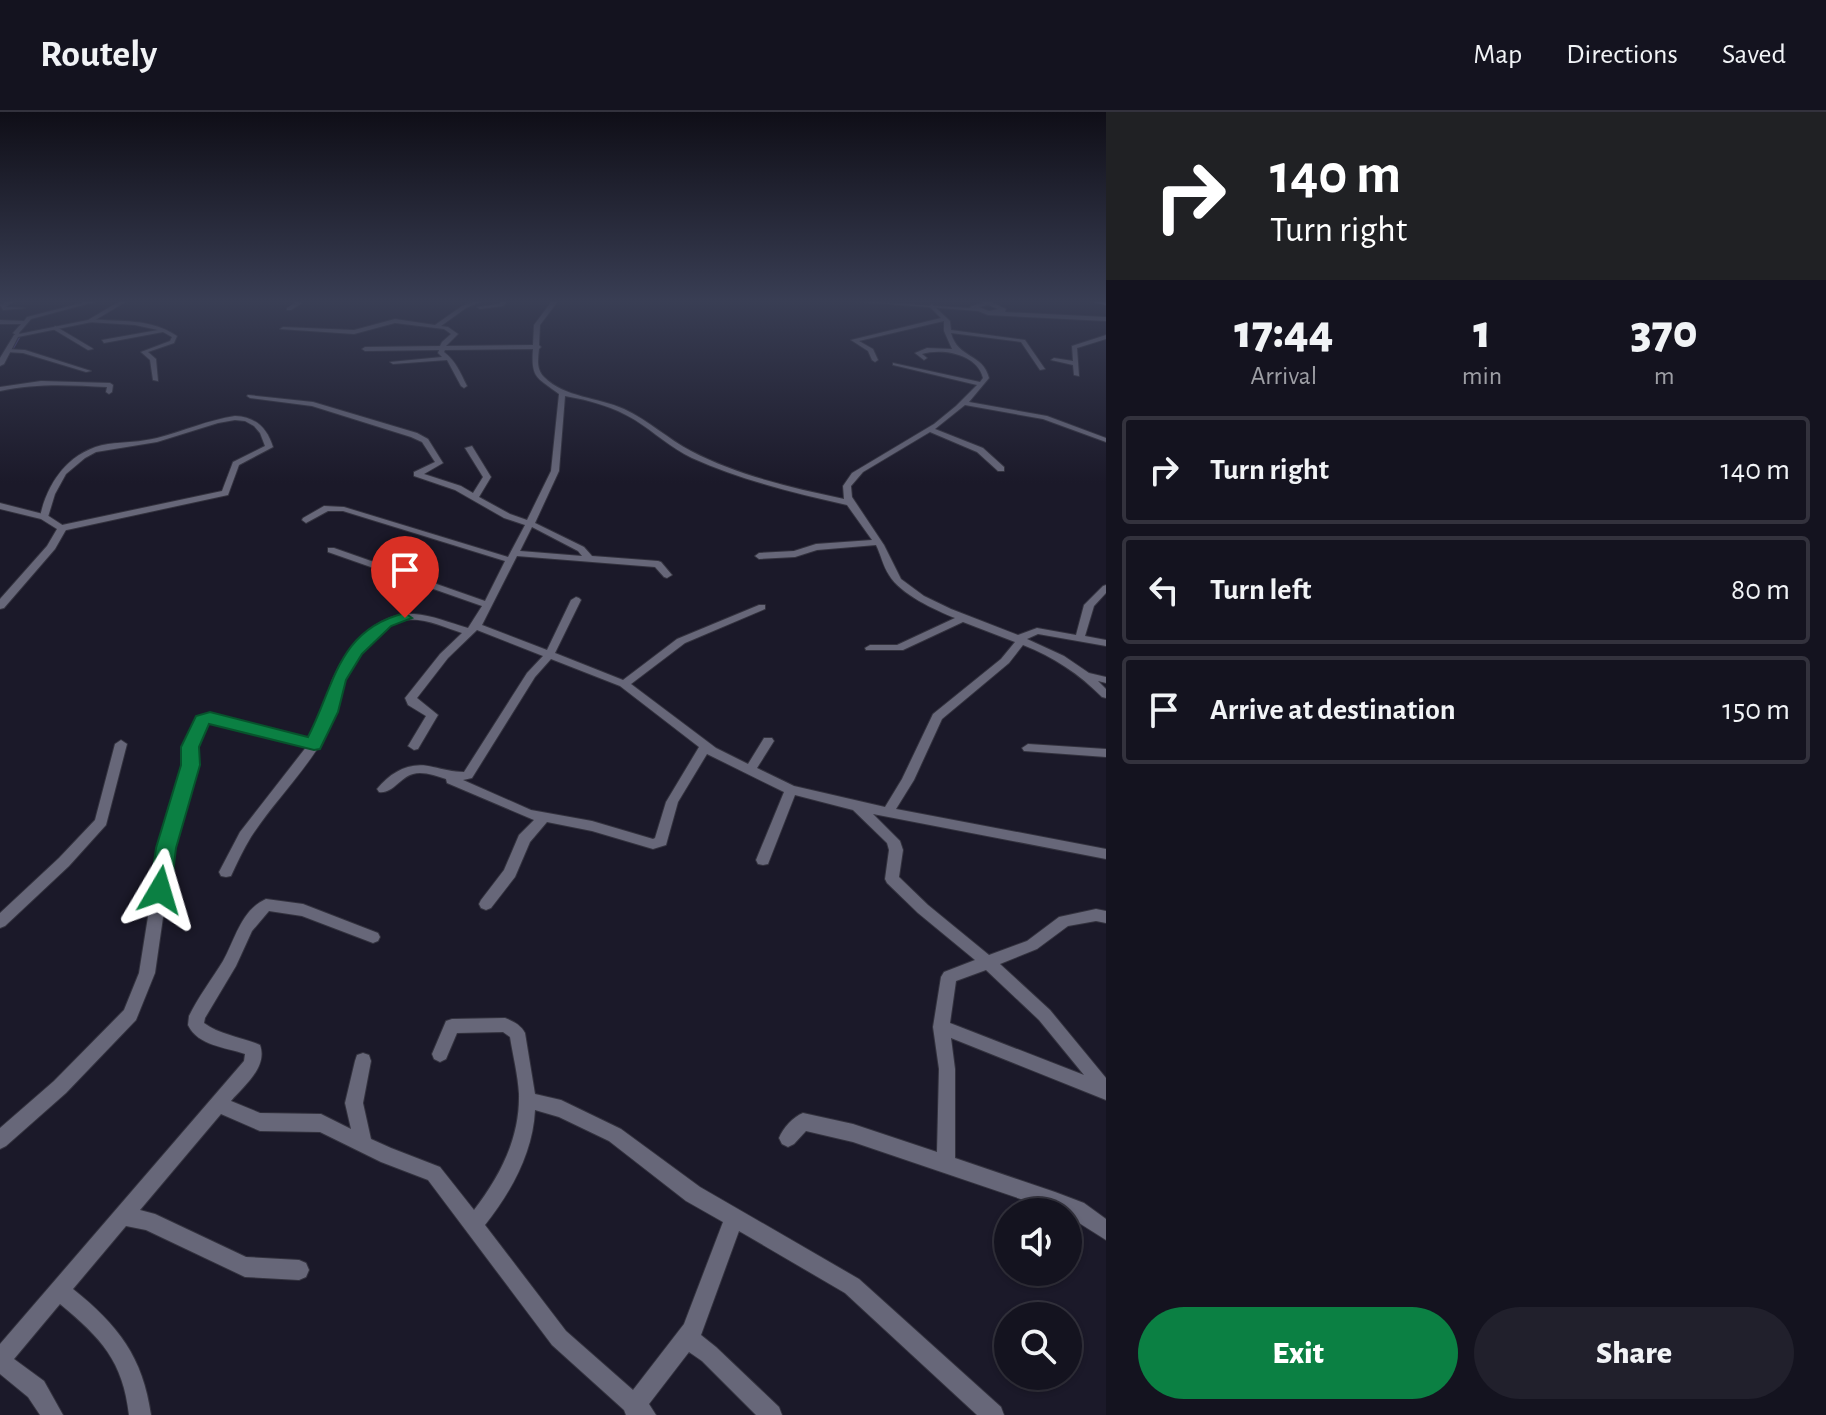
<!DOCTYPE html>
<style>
body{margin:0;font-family:"Alegreya Sans",sans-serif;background:#21202c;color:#f1f3f6;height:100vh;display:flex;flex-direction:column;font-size:30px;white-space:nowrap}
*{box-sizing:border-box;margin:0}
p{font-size:26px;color:#9d9ea4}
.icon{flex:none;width:44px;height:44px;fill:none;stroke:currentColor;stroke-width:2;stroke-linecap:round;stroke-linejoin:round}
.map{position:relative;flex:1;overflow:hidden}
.panel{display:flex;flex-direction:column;background:#14131f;width:720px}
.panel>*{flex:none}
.guide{background:#202124;color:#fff;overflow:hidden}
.controls{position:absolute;left:994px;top:1086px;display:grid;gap:16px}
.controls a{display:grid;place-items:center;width:88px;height:88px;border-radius:50%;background:#14131f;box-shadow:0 2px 6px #0004,0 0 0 2px #33323d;font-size:40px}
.pin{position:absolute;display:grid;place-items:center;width:68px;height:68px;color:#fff;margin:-82px -34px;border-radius:50% 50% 50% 0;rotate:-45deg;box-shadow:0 0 8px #0007}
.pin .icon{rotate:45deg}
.me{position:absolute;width:88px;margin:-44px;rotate:7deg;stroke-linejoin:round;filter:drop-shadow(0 0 6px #0008)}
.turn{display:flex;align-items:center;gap:28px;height:168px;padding:0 32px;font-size:36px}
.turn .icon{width:104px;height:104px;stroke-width:2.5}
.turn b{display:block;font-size:56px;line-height:68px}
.eta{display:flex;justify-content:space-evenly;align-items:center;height:136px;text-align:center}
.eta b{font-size:48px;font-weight:800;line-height:56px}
.button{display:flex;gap:16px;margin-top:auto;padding:16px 32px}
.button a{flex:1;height:92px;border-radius:48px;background:#0b8043;color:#fff;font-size:32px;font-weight:800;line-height:92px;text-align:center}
.button a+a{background:#21202c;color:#f1f3f6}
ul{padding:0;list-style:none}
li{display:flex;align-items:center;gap:24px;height:108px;margin:0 16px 12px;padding:0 16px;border:4px solid #33323d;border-radius:8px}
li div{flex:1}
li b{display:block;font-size:30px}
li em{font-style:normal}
header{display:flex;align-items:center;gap:48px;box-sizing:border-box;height:112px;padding:0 40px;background:#14131f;border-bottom:2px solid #33323d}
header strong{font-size:38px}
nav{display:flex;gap:44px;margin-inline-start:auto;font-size:28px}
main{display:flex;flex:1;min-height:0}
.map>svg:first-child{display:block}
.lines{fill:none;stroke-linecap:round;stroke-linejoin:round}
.stream{stroke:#51478e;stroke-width:2}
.minor-casing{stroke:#33323e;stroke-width:2}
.tertiary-casing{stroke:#33323e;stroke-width:2}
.trunk-casing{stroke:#33323e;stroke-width:2}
.minor{fill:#676779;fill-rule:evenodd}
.tertiary{fill:#676779;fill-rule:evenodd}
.trunk{fill:#9c96dd;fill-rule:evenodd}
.route{fill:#0b8043;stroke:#07532c;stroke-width:2}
</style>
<header>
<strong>Routely</strong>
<nav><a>Map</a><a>Directions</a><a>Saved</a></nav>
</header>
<main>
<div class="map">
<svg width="1106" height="1303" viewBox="0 0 1106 1303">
<rect width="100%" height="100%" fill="#1b1929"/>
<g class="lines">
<polyline class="stream" points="12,238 20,224"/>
<defs>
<g id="minor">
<polygon points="7,189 14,189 6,195 25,196 3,198 0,193"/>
<polygon points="89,189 98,189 31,207 19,221 21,224 17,224 13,221 21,212 0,212 0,208 24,209 27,205"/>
<polygon points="293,189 302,191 291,198 287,198 287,196 295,191"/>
<path d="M475,189H482L466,196L441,214L448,215L458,222L446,234L533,233L534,213L552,189H558L540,213L539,233L541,235L539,237C538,247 536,257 544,265C565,286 598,285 624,297C648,308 668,327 691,339C739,364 793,376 844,387L843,374L852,361L934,312L956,294L977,273L893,253V251L980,270L983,266C977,242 943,236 922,242L927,246L924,248L915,241L927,236L952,237L944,219V209L859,229L873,237L878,248L875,250L872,248L868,239L851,228L941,206L929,194L932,192L950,209L951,218L1025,228L1045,257L1040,258L1021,230L951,221C958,247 983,241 989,266L969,290L1047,304L1106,326V330L1043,307L965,293L935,317L983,336L1004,355V359H998L977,340L930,320L863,360L851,374L852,385L884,433L901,467L924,484L951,497L1018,523L1037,516L1076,523L1084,493L1103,474L1106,473V481L1094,494L1085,524L1106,528V534L1038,522L1027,527L1064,544L1089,561L1106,565V571L1098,569L1106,577V586L1102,585C1079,562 1054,545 1023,533L1009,551L942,607L914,668L896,697L1106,737V747L873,702L900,729L903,738L899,765L928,793L989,843L1027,829L1059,805L1096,797L1106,799V811L1096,809L1068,814L1037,837L1000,852L1050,898L1106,966V988L951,926L955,957V1046L1055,1080L1084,1091L1106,1107V1128L1068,1104V1100H1059L853,1030L806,1019L794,1032L788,1035L782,1032L779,1026C783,1016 793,1005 803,1001L853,1012L937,1040L939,957L933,915L941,865L944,860L975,848L918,801L887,771L885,767L889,738L887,731L853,698L795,683L768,752L763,753L758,752L756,748L784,680L707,642L678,690L666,733L653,737L592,719L547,710L530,730L515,765L491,796L486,798L481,796L479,792L481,788L504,758L519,723L534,708L447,671L446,667C436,664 423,659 413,662C399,666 393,682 379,680L377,677C391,660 410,649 433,655C443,657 453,660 464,660L527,561L543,544L477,518L448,546L417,586L438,603L418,637L414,638L408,634L426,604L408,593L405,586L440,542L462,521C443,515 418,502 397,510C380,516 365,532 355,546C338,570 338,601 324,626C303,662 273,691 251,725C243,738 237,751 231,764L226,765L221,764L219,760L240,720L307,634L211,610L206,612L196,635L197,653L173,736L155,861L136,908L66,981L6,1034L0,1037V1016L54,969L124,898L139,861L159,736L185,653L184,635L197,607L210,602L311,627C322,609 325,589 332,569C345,537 376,500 414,502C432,503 450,511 468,516L482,494L328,440V436H334L485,489L505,449L343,399H328L306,411L302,408L303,406L324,394L344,395L508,445L525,413L504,406L455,378L414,364V360L435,350L422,330L411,325L312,294L250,286L247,284L248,283L313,290L417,321L428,327L443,351L424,362L461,374L473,381L483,365L465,336L472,334L491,365L479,385L510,402L527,408L551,359L559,282C536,265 531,266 533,237L445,238L444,240C456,249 460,260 467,274L464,276L461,274L447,248L393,252L390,250L442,245L438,241L439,238L365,239L362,237L365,235L440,234L442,230L451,222L444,217L395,211L354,222L280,217L283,215L354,218L395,207L435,213L462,194ZM565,284C589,288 614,295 635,308C654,320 671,336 692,346C741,368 794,381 847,393L872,428L816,432L794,439L759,441L755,444L759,447L795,445L817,438L876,433C881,443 883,454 889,463C900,482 935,498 955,506L897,533H870L865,536L866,538H903L963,510L1015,530L1001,547L933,602L902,667L885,695L794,674L757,656L774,629L772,626H764L748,652L716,636L631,572L685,531L765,497V493H759L677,527L623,568L555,541L581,488L579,486L576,485L571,488L547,538L482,513L517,444L655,455L664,465L667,466L672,463L661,450L658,449L592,444L584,435L535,411L559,359ZM532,415L578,439L582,444L520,439ZM551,547L620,574L699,635L666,690L655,726L653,727L592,709L531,698L463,668L472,666L535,565ZM986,858L1039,908L1084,963L950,911L956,869Z"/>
<polygon points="501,189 507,189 503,194 480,197 477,195 499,192"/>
<path d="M90,207C120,210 151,206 177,224L174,231L148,240L156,247L158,269L153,268L150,248L141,240L170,229L172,225L163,220L104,231L102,228L158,218L135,213L88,210Z"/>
<polygon points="55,214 92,236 93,237 88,238 53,217"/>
<polygon points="1106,223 1106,227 1077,236 1079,264 1074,263 1073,253 1051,248 1054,246 1073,249 1072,234"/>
<polygon points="8,237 25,238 91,259 86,260 23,241 6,240"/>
<path d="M41,269L110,271L113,273L112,280L109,282L106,280L107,275C70,273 36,271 0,279V275Z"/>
<path d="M235,304C256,305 267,316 273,335L239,353L228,383L62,419L58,416L62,413L222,379L233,350L265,334L260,321L254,314L245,309L235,308L218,311L157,330L96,340L85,346L66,362L55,382L48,405L44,407L40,405C47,370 70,338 108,332C124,330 141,330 157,326C184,319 208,308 235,304Z"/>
<polygon points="121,628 127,632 106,713 69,754 5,814 0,816 0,801 59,746 95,708 115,632"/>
<polygon points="1028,632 1106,637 1106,645 1024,639 1022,636"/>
<path d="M266,787L303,792L378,821L380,825L378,829L373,831L302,804L269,799L252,819L236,854L205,906L204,911C220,923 242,925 260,933C268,955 244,974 231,989L260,1001L321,1002L351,1017L345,991L355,949L357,943L363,941L369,943L371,949L363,991L371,1027L391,1036L440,1055L474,1098C500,1064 520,1026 519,982C518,963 513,944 510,925L503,920L457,921L446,947L440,950L434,947L432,942L446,909L452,907L505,906C513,909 521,913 525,921L535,982L561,988L621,1017L700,1075L859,1167L1001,1295L1004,1303H977L845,1181L739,1119L701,1223L716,1235L779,1295L782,1303H756L702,1249L689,1240L649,1292L656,1303H626L624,1298L552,1233L428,1068L381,1050L320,1020L260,1019L221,1002L140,1098L155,1102L246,1145L299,1148L306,1151L309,1158L306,1165L299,1168L245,1165L146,1118L126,1114L73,1177C118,1213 143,1245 151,1303H129C123,1249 101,1226 60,1192L14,1247L44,1269L63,1303H40L28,1285L0,1262V1232L244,949L245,942C225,935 198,934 188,913L189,904C198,885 212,867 223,849C235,828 241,798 266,787ZM535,998L559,1005L609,1029L686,1089L723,1110L684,1212L633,1278L566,1219L485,1113C511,1080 533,1041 535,998Z"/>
</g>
<g id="tertiary">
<polygon points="120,189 127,189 92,210 18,225 4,252 0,254 0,246 14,223 88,208"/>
<path d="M851,189L970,196L971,194L983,191L981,189H989L1006,197L1005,200L1106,205V209L988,203L978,199ZM988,193L998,197L989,199L979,195Z"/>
<polygon points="0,391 47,403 67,416 55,437 4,496 0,497 0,487 47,434 57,417 41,407 0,397"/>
</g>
<polygon id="trunk" points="1088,189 1106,189 1106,193"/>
</defs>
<use href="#minor" class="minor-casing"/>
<use href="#tertiary" class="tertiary-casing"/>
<use href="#trunk" class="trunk-casing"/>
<use href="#minor" class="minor"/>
<use href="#tertiary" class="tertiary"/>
<use href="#trunk" class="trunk"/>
</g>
<linearGradient id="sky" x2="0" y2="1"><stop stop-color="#0f0e17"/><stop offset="0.51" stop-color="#393e54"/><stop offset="1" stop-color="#393e54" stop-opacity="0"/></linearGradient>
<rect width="1106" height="371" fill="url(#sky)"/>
<path class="route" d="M405,501L412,506L391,514L362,542L346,568L338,600L320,637L314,638L209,612L199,635L200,653L176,736L171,778L168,784L160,786L153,784L150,778L156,736L181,653V635L196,604L210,600L308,625C335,573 337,518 405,501Z"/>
</svg>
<div class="controls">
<a><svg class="icon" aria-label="sound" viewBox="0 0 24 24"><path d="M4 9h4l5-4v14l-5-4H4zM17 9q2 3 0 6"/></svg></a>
<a><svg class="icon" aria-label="search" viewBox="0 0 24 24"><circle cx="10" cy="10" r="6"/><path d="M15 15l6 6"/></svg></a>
</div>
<div class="pin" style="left:405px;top:506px;background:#d93025"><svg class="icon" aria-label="arrive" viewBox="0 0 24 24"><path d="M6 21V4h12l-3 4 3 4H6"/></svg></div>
<svg class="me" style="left:160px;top:778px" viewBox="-20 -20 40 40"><path d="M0-17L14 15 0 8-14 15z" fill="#0b8043" stroke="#fff" stroke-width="4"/></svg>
</div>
<section class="panel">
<div class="guide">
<div class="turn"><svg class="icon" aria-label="right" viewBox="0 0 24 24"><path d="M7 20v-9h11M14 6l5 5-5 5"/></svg><div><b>140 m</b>Turn right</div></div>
</div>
<div class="eta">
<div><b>17:44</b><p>Arrival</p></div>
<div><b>1</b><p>min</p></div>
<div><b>370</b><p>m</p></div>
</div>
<ul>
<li><svg class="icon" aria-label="right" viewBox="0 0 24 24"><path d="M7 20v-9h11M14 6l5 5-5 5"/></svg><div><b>Turn right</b></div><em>140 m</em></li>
<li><svg class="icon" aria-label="left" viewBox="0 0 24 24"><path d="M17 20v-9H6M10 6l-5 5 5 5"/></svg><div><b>Turn left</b></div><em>80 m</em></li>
<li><svg class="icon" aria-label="arrive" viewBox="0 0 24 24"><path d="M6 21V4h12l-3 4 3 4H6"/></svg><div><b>Arrive at destination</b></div><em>150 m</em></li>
</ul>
<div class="button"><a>Exit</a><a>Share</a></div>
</section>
</main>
